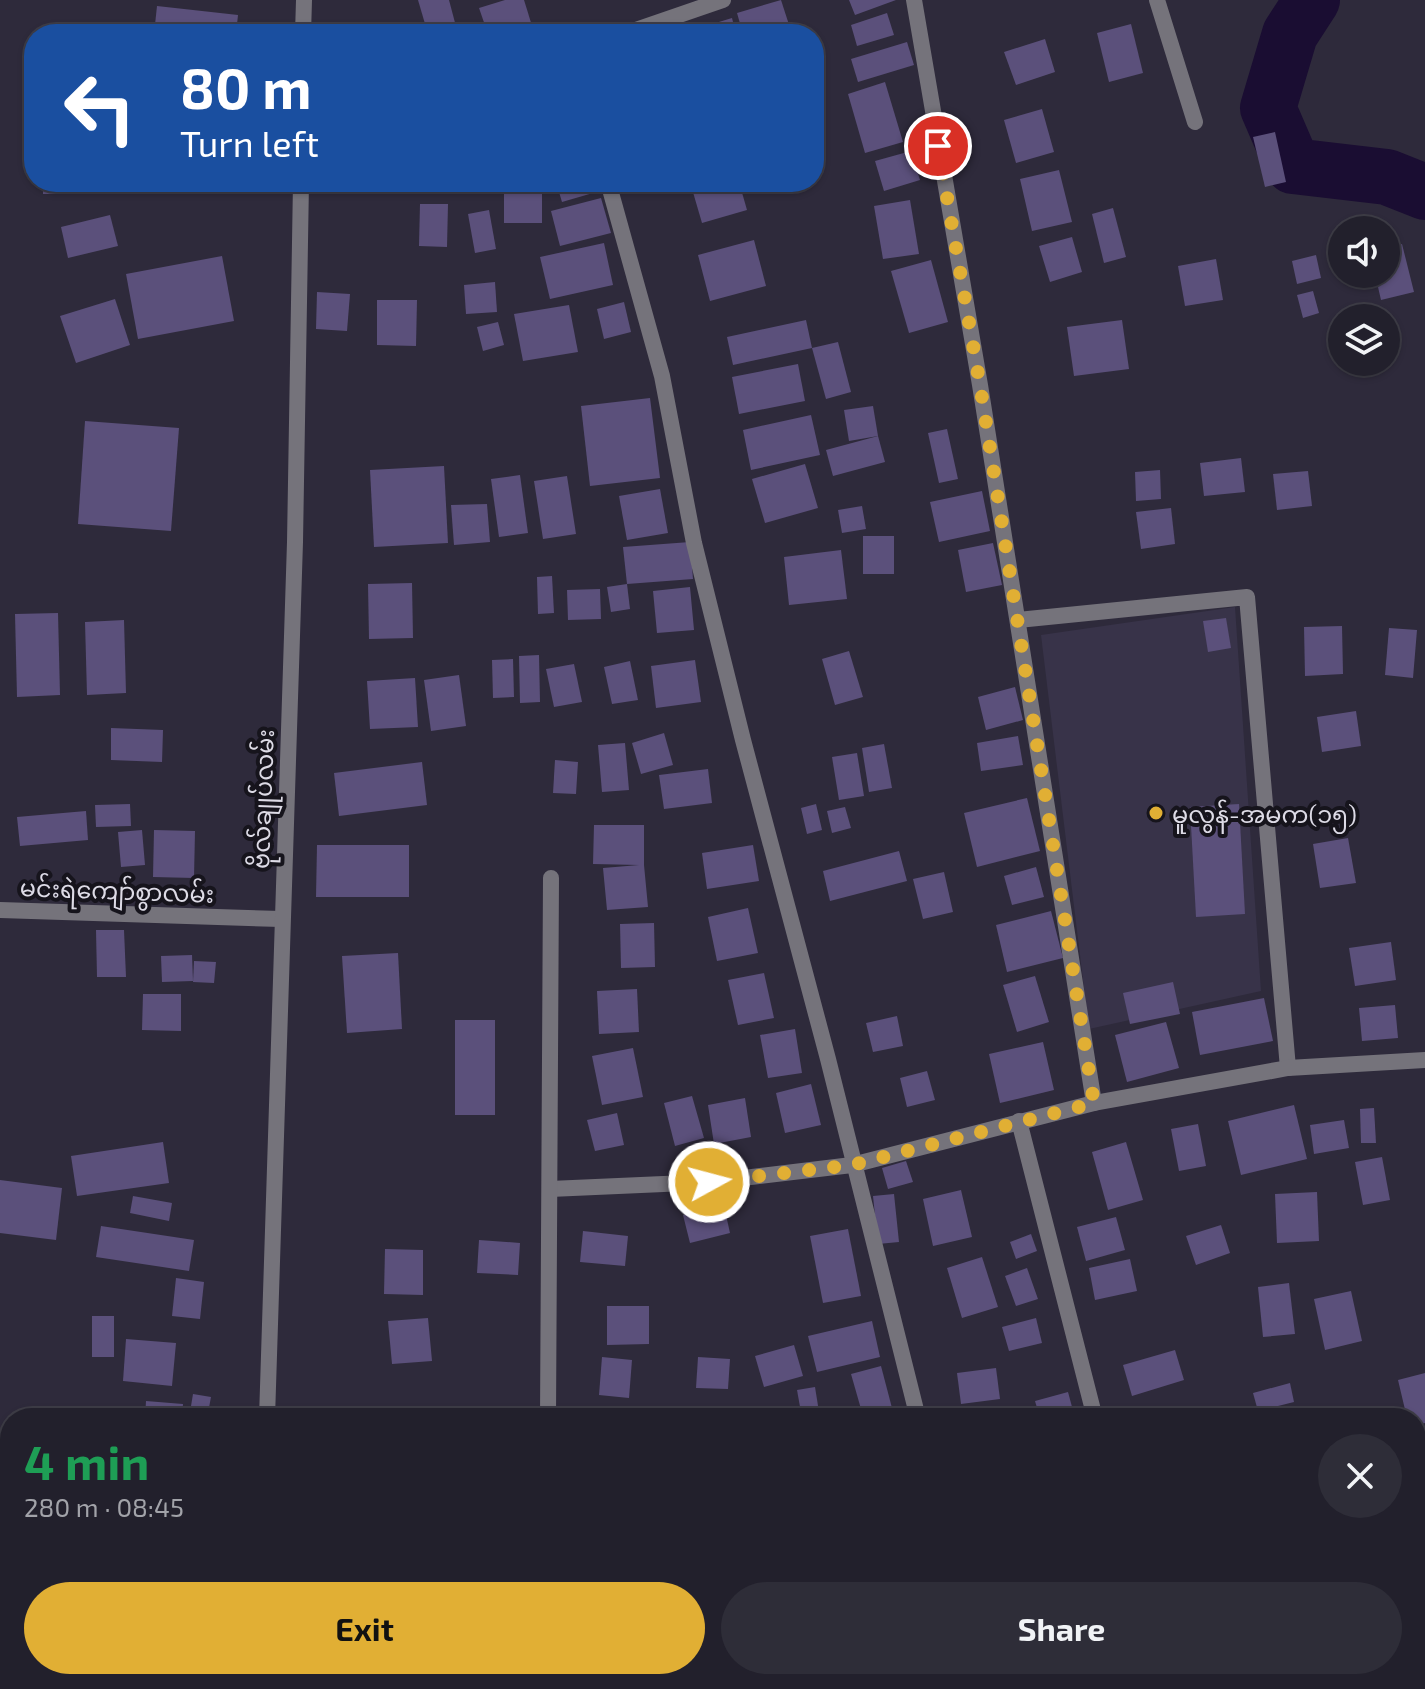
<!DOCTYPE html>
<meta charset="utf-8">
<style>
body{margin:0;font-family:"Exo 2","Noto Sans Myanmar",sans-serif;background:#2e2d38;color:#f1f3f6;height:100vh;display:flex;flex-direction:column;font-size:30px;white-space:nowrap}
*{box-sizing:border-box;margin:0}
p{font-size:26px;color:#a2a3a9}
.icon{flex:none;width:44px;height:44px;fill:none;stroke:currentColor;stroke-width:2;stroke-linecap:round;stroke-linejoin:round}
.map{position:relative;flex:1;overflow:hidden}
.sheet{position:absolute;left:0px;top:1408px;width:1426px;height:282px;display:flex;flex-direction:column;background:#22202c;border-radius:32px 32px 0 0;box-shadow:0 2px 6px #0004,0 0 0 2px #3f3e48}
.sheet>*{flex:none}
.hud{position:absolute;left:24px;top:24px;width:800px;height:168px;border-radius:32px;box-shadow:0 2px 6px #0004,0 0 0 2px #3f3e48;background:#1a4fa0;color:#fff;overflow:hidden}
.controls{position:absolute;left:1328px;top:216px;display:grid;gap:16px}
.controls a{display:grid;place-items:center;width:72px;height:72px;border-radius:50%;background:#22202c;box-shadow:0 2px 6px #0004,0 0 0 2px #3f3e48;font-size:40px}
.pin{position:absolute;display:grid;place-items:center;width:68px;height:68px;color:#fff;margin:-34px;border:4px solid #fff;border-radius:50%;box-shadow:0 2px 8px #0007}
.me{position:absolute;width:88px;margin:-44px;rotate:83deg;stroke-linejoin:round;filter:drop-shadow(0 0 6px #0008)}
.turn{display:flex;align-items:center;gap:28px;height:168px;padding:0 24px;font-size:36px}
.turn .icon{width:104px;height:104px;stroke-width:2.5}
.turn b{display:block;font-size:56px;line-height:68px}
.round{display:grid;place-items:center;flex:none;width:84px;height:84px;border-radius:42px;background:#2e2d38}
.overview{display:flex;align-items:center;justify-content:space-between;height:136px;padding:0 24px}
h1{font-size:48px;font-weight:700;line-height:60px;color:#1e9e55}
.cta{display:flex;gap:16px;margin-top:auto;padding:16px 24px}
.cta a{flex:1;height:92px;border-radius:48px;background:#e1af34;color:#111;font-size:32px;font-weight:700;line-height:92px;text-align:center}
.cta a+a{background:#2e2d38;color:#f1f3f6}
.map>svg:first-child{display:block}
.built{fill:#383349}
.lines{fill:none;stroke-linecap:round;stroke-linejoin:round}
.river{stroke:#1a0d32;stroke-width:56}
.building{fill:#5b507b}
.street{stroke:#75737b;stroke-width:16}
.route{stroke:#e1af34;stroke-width:14;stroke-dasharray:0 25.2}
.poi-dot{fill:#e1af34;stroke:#16141c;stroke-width:3}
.labels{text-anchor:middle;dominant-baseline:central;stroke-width:8;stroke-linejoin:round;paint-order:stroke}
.street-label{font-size:24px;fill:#dddbe6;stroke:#16141c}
.poi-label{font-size:24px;fill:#dddbe6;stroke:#16141c;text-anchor:start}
</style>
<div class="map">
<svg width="1425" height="1689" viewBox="0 0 1425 1689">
<rect width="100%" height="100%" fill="#2e2a3b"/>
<polygon class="built" points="1235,607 1261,991 1089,1029 1041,635"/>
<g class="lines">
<polyline class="river" points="1312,0 1290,34 1268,108 1293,166 1387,177 1425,192"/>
</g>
<g class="building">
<polygon points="418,0 449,0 458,34 428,34"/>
<polygon points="505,0 524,0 533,29 517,34 488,34 479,8"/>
<polygon points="781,0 792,34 743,34 737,13"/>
<polygon points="849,0 896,0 855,15"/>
<polygon points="157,6 238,15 236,34 154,34"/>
<polygon points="887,13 894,35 857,46 851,25"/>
<polygon points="732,18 736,34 701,34 699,28"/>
<polygon points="1131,24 1143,73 1109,82 1097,33"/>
<polygon points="1045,39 1055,72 1016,85 1004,52"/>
<polygon points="907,42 914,65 858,82 851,59"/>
<polygon points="885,82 903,142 865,153 848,94"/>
<polygon points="1042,109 1054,152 1016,163 1004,120"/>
<polygon points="1275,132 1286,182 1265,187 1253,137"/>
<polygon points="911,151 920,180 884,191 875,161"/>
<polygon points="1059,170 1072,222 1032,231 1020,179"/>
<rect x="43" y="182" width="43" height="12"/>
<polygon points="412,182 443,182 443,189 412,190"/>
<polygon points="556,182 590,182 593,193 562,202"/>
<polygon points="690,182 739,182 747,210 702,223"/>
<rect x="504" y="184" width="38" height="39"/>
<polygon points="601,198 611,233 560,246 551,211"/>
<polygon points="910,200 919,254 883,259 874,206"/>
<polygon points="420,204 448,204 447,247 419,246"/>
<polygon points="1113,208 1126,257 1104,263 1092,214"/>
<polygon points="489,210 496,249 475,253 468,214"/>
<polygon points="110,215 118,246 68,258 61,227"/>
<polygon points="1072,237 1082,272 1050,282 1039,246"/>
<polygon points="754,240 766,286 710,301 698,255"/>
<polygon points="604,243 613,285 550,299 540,257"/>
<polygon points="1402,244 1414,292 1381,300 1375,274 1386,274 1386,248"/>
<polygon points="1316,255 1321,278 1297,284 1292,261"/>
<polygon points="222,256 234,321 138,339 126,274"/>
<polygon points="1216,259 1223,300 1185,306 1178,266"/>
<polygon points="931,260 948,322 909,333 891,271"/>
<polygon points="495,282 497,312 466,314 464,285"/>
<polygon points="1313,291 1319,313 1303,318 1297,295"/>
<polygon points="317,292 350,294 347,331 316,329"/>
<polygon points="115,299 130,345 76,363 60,316"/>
<polygon points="377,300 417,300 416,346 377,345"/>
<polygon points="624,302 631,332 604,339 597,309"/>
<polygon points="569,305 578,352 523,361 514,314"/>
<polygon points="806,320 812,348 733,365 727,337"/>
<polygon points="1122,320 1129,369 1074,376 1067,327"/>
<polygon points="498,322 504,345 483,351 477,327"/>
<polygon points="838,342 851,392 826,399 812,348"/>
<polygon points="798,364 805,401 739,414 732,377"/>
<polygon points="650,398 660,478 590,486 581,406"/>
<polygon points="873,406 878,436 849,441 844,410"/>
<polygon points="811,415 820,455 751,470 743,430"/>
<polygon points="85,421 179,428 171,531 78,524"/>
<polygon points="947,429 958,479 939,483 928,433"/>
<polygon points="878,436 885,462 833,476 826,450"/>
<polygon points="1241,458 1245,492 1204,496 1200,463"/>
<polygon points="805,464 818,508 765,523 752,479"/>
<polygon points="444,466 448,543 374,547 370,470"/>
<polygon points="1160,470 1161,499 1136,501 1135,472"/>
<polygon points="1308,471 1312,506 1277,510 1273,474"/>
<polygon points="520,475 528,533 499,537 491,479"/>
<polygon points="567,476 576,534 543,539 534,481"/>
<polygon points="660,489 668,533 627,540 619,496"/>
<polygon points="982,491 990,531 939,542 930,502"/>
<polygon points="487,504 490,542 454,545 451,505"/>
<polygon points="862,506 866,529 842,533 838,510"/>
<polygon points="1171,508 1175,544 1141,549 1136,512"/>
<rect x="863" y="536" width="31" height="38"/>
<polygon points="690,542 693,579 627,584 623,547"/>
<polygon points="993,543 1002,585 966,592 958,550"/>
<polygon points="841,550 847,599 789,605 784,557"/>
<polygon points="552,576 554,613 538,614 537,577"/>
<polygon points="412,583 413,638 369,639 368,584"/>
<polygon points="627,584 630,609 611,612 607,587"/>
<polygon points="690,587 694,630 657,633 653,591"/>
<polygon points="600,589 601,619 568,620 567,590"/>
<polygon points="58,613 60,695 17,697 15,614"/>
<polygon points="1226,618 1231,648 1208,652 1203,621"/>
<polygon points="124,620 126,693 87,695 85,622"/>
<polygon points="1342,626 1343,674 1305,676 1304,627"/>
<polygon points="1389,628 1417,630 1413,678 1385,675"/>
<polygon points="849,651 863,697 835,705 822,659"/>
<polygon points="539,655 540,702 520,703 519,656"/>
<polygon points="513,659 514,697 493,698 492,660"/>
<polygon points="695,660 701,702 656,708 651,666"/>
<polygon points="630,661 638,700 612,704 604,667"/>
<polygon points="574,664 582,702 554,707 546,669"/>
<polygon points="459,675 466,726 431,731 424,680"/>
<polygon points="415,678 418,727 370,729 367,681"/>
<polygon points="1015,687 1023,720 986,730 978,697"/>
<polygon points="1356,711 1361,746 1322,752 1317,717"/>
<polygon points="111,728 163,730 162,762 111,760"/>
<polygon points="664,733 673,765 641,774 632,743"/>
<polygon points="1018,736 1023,765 981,771 977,743"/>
<polygon points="625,743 629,790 602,792 598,745"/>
<polygon points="884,744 892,788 869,792 862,748"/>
<polygon points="857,753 864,796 839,800 832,757"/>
<polygon points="555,760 578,762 576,794 553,793"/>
<polygon points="422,762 427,805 339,816 334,773"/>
<polygon points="708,769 712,803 664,809 659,775"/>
<polygon points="1027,798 1040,851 977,867 964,813"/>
<polygon points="130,804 131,826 96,827 95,805"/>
<polygon points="816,804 822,830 807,834 801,808"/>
<polygon points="1239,804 1245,914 1196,917 1190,807"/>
<polygon points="845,807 851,828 832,833 827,811"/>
<polygon points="86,811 88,840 20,846 17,817"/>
<polygon points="594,825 644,825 644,865 648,907 607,910 603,868 639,865 593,864"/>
<polygon points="142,830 145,865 121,867 118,832"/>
<polygon points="154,830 195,831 194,878 153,877"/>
<polygon points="1348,838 1356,883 1320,888 1313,844"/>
<polygon points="317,845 409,845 409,897 316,897"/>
<polygon points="753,845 759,881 707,889 702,853"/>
<polygon points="899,851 907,881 830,901 823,871"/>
<polygon points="1036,867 1044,897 1012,905 1004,876"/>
<polygon points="944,872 953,912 923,919 913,879"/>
<polygon points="748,908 758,953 717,961 708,917"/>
<polygon points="1051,911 1063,958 1007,972 996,925"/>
<polygon points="654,923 655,967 621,968 620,924"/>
<polygon points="96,930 124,930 126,977 97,977"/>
<polygon points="1391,942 1396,980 1355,986 1349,948"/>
<polygon points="398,953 402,1029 347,1033 342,956"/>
<polygon points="192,955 193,981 162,982 161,956"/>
<polygon points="194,961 216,962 214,983 193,982"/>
<polygon points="764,973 774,1018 738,1025 728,980"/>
<polygon points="1035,976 1049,1022 1017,1032 1003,985"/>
<polygon points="1173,982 1180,1014 1130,1024 1123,993"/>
<polygon points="637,989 639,1032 599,1034 597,991"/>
<polygon points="143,994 181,994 181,1031 142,1030"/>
<polygon points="1264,998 1273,1041 1200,1055 1192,1012"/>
<polygon points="1395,1005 1398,1038 1362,1041 1359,1008"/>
<polygon points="897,1016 903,1046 873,1052 866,1023"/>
<rect x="455" y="1020" width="40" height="95"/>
<polygon points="1166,1022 1179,1068 1127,1082 1115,1035"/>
<polygon points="795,1029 802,1073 768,1078 760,1035"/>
<polygon points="1043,1042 1054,1090 1000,1103 989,1054"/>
<polygon points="633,1048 643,1097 602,1105 592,1056"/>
<polygon points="927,1071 935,1100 907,1107 900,1078"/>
<polygon points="811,1084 821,1125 785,1133 776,1093"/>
<polygon points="692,1096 704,1138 675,1146 664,1103"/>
<polygon points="745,1098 751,1137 714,1144 708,1105"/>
<polygon points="1294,1105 1307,1159 1241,1175 1228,1121"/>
<polygon points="1374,1108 1376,1143 1361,1143 1360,1109"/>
<polygon points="617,1113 624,1145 595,1151 587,1120"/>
<polygon points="1344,1120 1349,1148 1314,1154 1310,1125"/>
<polygon points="1198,1124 1206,1166 1179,1171 1171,1129"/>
<polygon points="163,1142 169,1183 77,1196 71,1156"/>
<polygon points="1126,1142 1143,1200 1108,1210 1092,1152"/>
<polygon points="1382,1157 1390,1200 1363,1205 1355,1162"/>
<polygon points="906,1161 913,1182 888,1189 882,1168"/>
<polygon points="0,1180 62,1188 56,1240 0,1233"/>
<polygon points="961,1190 972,1237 933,1246 923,1199"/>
<polygon points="1317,1192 1319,1241 1277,1243 1275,1194"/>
<polygon points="894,1194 899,1242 878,1244 873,1196"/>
<polygon points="133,1196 172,1203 169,1221 130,1213"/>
<polygon points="724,1206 730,1233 690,1243 683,1215"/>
<polygon points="1116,1217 1125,1250 1086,1261 1077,1227"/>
<polygon points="1221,1225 1230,1253 1196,1265 1186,1236"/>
<polygon points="101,1226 194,1240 189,1271 96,1257"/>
<polygon points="848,1229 861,1296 823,1303 810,1236"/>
<polygon points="583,1231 628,1236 625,1266 580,1262"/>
<polygon points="1031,1234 1037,1251 1016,1259 1010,1242"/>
<polygon points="479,1240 520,1243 518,1275 477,1273"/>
<polygon points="385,1249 423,1250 423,1295 384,1294"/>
<polygon points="982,1257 998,1307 962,1318 947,1268"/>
<polygon points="1130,1259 1137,1291 1095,1300 1089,1268"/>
<polygon points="1027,1268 1038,1299 1016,1306 1005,1276"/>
<polygon points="176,1278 204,1282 200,1319 172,1316"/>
<polygon points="1289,1283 1295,1334 1263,1337 1258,1287"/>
<polygon points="1351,1291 1362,1341 1325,1350 1314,1299"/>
<polygon points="607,1306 649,1306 649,1344 607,1345"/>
<rect x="92" y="1316" width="22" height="41"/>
<polygon points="428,1318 432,1361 392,1364 388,1321"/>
<polygon points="1036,1318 1042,1343 1009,1351 1002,1327"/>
<polygon points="872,1321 880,1357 817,1372 808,1336"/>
<polygon points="126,1339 176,1343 172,1386 123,1381"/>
<polygon points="794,1345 803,1376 764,1387 755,1356"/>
<polygon points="1175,1350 1184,1380 1132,1396 1123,1365"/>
<polygon points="602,1357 632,1360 629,1398 599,1395"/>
<polygon points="698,1357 730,1359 728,1389 696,1388"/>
<polygon points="881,1366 892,1408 863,1416 851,1374"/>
<polygon points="996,1368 1000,1399 961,1404 957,1373"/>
<polygon points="1425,1373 1425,1423 1416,1425 1416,1418 1407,1418 1398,1380"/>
<polygon points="1290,1383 1294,1402 1258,1411 1253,1393"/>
<polygon points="815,1387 820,1418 802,1418 797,1390"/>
<polygon points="1068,1392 1075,1418 1040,1418 1035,1401"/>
<polygon points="193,1394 211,1397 207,1418 189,1418"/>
<polygon points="146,1401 183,1404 182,1418 145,1418"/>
<polygon points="1007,1406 1012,1418 980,1418"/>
<polygon points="1362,1410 1363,1418 1317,1418 1317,1416"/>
<polygon points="1416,1446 1425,1446 1425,1478 1416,1479"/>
<polygon points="137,1680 177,1682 176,1689 136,1689"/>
<polygon points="481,1680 523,1680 524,1689 482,1689"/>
<polygon points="799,1680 830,1680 831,1689 800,1689"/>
<polygon points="1009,1680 1062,1680 1063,1688 1010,1689"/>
<polygon points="701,1683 744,1684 744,1689 701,1689"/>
</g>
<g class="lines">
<g class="street">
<polyline points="914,0 980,385 1094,1103"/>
<polyline points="1157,0 1195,122"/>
<polyline points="303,34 304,0"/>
<polyline points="624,34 723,0"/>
<polyline points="608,182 662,376 694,543 743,740 828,1059 918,1418"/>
<polyline points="1018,620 1247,597 1288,1068"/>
<polyline points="0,910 281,919"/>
<polyline points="1019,1121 1095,1418"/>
<polyline points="550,1189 709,1182 852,1165 1094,1103 1288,1068 1425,1060"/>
<polyline points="267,1418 295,542 301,182"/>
<polyline points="548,1418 551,878"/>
<polyline points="560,1680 561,1689"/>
<polyline points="980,1680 980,1689"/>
<polyline points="66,1689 115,1680"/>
<polyline points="256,1689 257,1680"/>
</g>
</g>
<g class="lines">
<polyline class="route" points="709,1182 852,1165 1094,1103 980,385 938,146"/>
</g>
<circle class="poi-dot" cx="1156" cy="813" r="8"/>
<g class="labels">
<g class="street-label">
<text transform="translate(262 799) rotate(-88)">ဗိုလ်ချုပ်လမ်း</text>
<text transform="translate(117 890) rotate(2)">မင်းရဲကျော်စွာလမ်း</text>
</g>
<g class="poi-label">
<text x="1172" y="813">မူလွန်-အမက(၁၅)</text>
</g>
</g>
</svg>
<div class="controls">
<a><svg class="icon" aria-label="sound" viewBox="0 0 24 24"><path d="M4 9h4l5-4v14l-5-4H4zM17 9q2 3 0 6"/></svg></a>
<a><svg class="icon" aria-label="layers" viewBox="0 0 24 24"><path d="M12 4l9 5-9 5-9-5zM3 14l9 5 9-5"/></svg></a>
</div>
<div class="pin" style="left:938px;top:146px;background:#d93025"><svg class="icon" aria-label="arrive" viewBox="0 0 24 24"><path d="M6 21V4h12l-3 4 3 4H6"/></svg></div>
<svg class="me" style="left:709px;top:1182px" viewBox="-20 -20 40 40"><circle r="17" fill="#e1af34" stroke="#fff" stroke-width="3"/><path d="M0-11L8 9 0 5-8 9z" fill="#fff"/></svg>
<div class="hud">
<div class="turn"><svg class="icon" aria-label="left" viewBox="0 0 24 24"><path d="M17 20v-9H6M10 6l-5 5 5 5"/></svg><div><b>80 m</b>Turn left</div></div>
</div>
<section class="sheet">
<div class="overview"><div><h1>4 min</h1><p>280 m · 08:45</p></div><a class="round"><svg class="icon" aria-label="close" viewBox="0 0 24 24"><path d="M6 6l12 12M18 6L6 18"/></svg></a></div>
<div class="cta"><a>Exit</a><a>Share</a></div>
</section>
</div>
